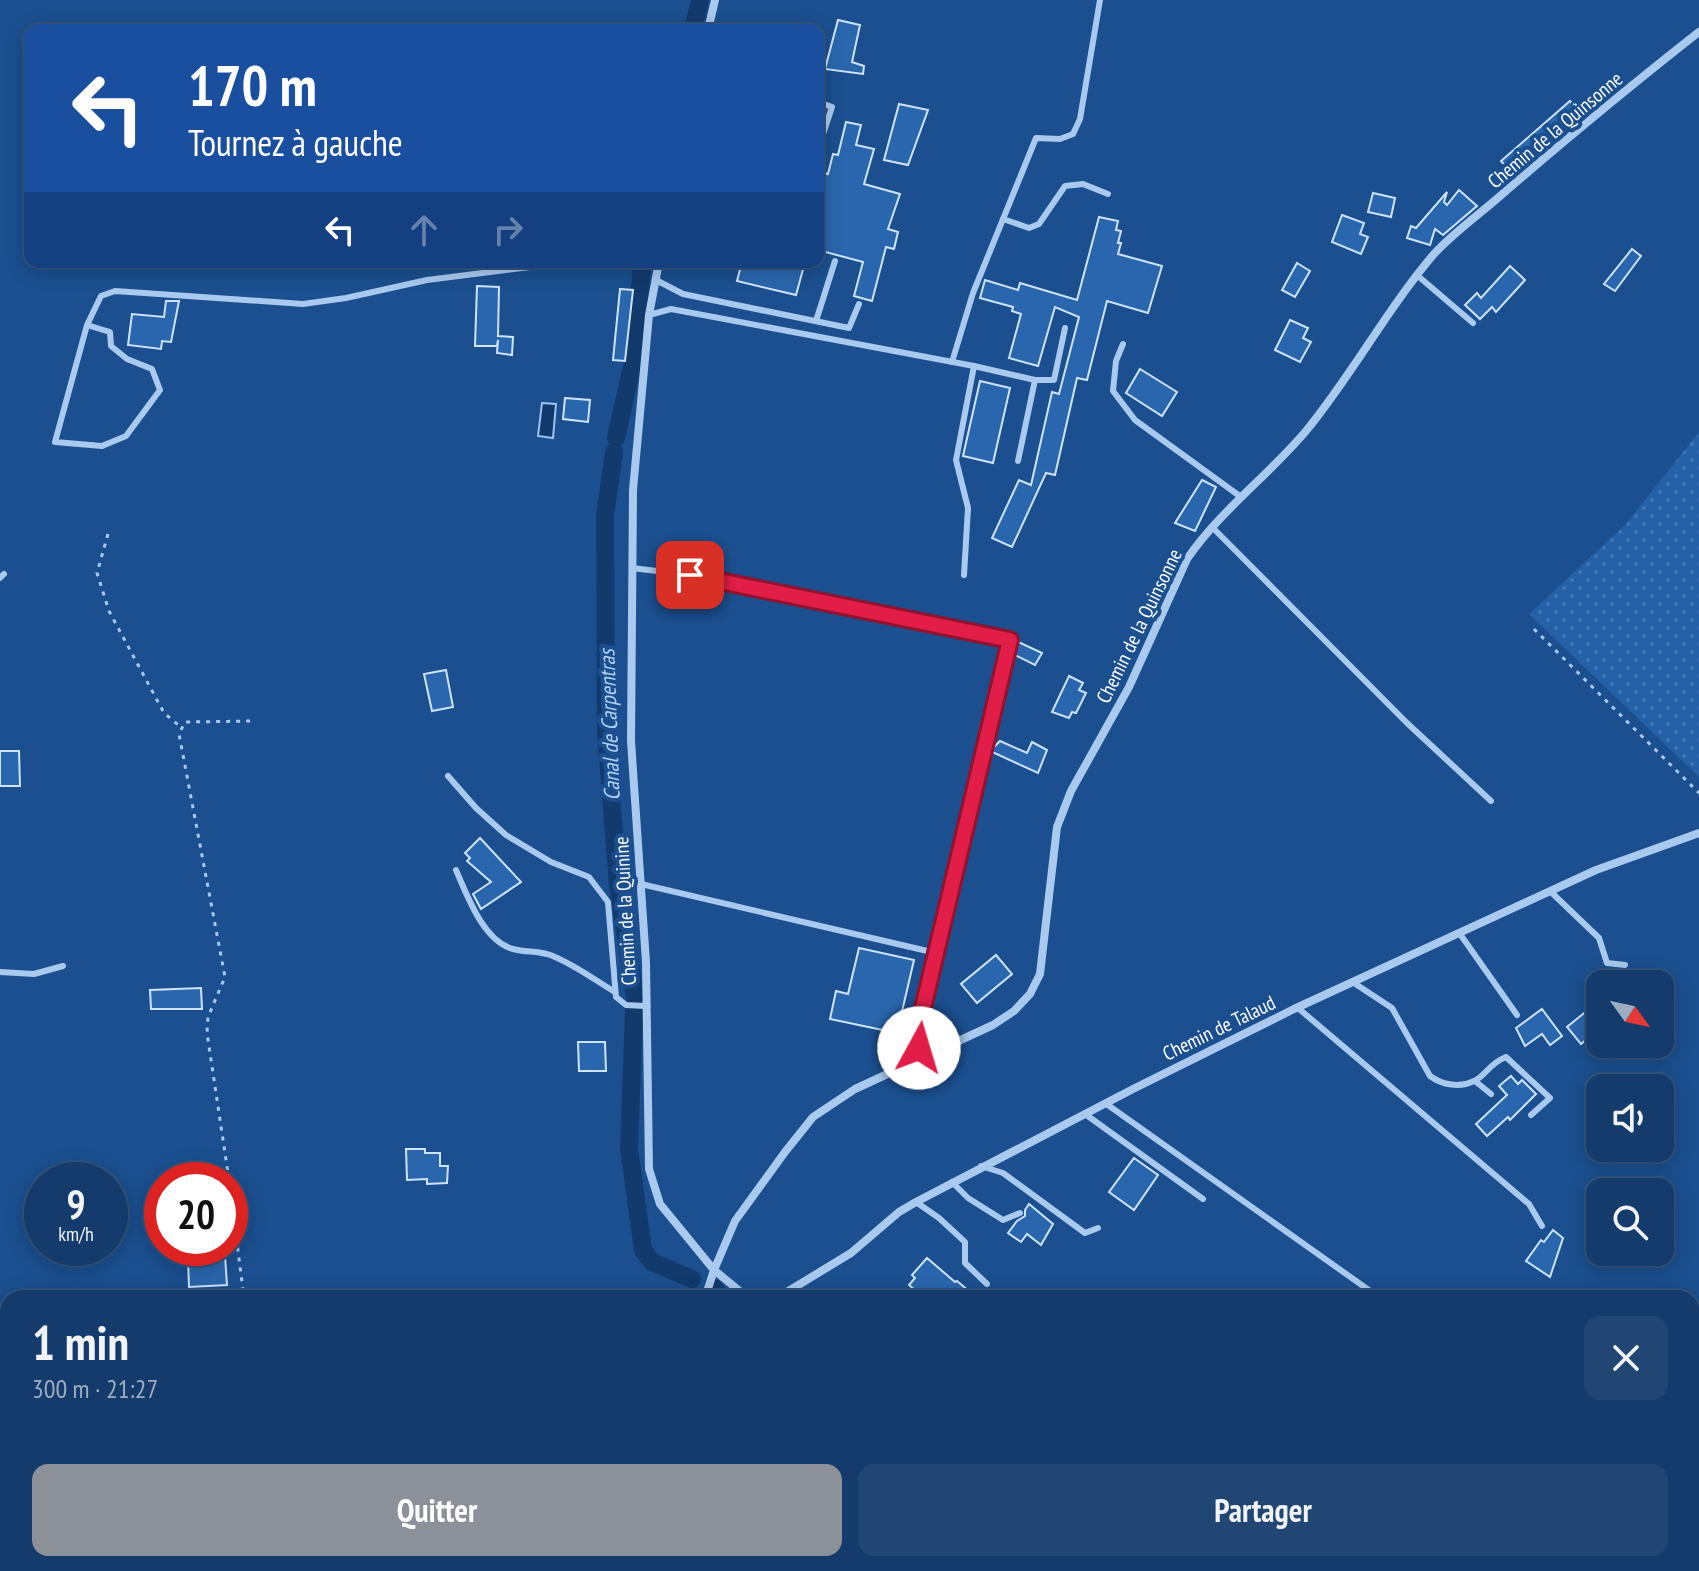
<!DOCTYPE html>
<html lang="fr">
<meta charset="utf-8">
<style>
body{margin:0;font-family:"PT Sans Narrow",sans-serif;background:#214673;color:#f1f3f6;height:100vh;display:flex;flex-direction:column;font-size:30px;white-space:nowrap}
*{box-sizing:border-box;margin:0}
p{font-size:26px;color:#9dadc1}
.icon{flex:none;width:44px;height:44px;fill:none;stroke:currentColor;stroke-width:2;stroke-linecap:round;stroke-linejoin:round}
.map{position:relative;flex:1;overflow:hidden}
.drawer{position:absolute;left:0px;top:1290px;width:1700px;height:282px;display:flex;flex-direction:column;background:#143b6b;border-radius:24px 24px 0 0;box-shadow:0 4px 20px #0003,0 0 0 2px #33557e}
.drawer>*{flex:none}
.hud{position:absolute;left:24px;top:24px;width:800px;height:244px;border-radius:16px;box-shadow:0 4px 20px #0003,0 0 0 2px #33557e;background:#1a4fa0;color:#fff;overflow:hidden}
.needle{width:52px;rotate:123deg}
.fabs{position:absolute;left:1586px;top:970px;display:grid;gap:16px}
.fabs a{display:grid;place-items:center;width:88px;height:88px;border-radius:16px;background:#143b6b;box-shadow:0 4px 20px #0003,0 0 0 2px #33557e;font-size:40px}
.speed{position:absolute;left:24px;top:1162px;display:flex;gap:16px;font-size:40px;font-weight:700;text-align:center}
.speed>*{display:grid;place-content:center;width:104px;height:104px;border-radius:50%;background:#143b6b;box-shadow:0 4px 20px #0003,0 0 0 2px #33557e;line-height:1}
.speed small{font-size:20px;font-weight:400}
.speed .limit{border:12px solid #d22;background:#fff;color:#111}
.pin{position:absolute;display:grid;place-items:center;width:68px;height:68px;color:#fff;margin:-34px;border-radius:16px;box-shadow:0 4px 12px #0006}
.me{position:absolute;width:88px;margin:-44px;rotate:6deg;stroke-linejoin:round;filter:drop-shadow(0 0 6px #0008)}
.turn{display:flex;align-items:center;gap:28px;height:168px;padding:0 32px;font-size:36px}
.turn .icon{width:104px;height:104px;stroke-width:2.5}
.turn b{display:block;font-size:56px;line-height:68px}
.lanes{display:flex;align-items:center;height:76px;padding:0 32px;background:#0003;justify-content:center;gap:40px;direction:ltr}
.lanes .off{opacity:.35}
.round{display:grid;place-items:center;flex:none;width:84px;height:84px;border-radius:16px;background:#214673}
.head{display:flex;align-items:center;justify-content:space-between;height:136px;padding:0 32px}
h1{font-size:48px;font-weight:700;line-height:60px}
.primary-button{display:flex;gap:16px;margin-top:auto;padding:16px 32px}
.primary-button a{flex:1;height:92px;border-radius:16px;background:#8c9099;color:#fff;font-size:32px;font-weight:700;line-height:92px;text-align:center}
.primary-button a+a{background:#214673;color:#f1f3f6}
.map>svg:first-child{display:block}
.grass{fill:url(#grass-dots)}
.forest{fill:url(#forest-crowns)}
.water{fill:#123a6d;stroke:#9cc4f0;stroke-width:2}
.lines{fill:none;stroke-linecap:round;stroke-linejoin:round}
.canal{stroke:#123a6d;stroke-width:18}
.building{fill:#2a66ad;stroke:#cfe3fa;stroke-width:2}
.path{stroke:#a9c9ee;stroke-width:3;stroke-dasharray:4 6;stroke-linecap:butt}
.lane{stroke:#a9c9ee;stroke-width:6}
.street{stroke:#a9c9ee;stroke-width:8}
.route-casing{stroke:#92132f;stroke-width:20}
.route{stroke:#e11d48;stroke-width:14}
.labels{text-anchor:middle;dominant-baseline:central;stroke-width:8;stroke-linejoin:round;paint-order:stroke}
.street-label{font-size:20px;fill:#fff;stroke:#1b4f8f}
.water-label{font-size:22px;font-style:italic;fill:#b5d3f5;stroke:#1b4f8f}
</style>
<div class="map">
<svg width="1699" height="1571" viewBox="0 0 1699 1571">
<defs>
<pattern id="grass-dots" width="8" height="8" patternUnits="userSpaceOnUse" patternTransform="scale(2)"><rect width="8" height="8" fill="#2461a8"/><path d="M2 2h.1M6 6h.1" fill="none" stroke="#4579b5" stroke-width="1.8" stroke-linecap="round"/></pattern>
<pattern id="forest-crowns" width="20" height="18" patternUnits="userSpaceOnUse" patternTransform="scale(2)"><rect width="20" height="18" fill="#2461a8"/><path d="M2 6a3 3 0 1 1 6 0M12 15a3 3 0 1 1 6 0" fill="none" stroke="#4579b5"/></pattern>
</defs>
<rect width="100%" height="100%" fill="#1b4f8f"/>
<polygon class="grass" points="1699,432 1699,777 1529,614 1625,525"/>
<polygon class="forest" points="1499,1564 1610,1564 1619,1571 1491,1571"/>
<polygon class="water" points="542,403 556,404 553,438 538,436"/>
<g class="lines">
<g class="canal">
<polyline points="693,30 700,0"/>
<polyline points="616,438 634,357 642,265"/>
<polyline points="614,452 605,515 606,732 618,884 635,998"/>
<polyline points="634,1011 629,1149 643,1250 652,1262 692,1279"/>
<polyline points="714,1288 721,1298"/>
<polyline points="660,1564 661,1571"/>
</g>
</g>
<g class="building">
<polygon points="838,20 860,25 852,62 864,66 863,74 825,69"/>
<polygon points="1570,101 1583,115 1514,175 1501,161"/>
<polygon points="899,104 928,110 908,165 884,160"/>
<polygon points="846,122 861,125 856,145 874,149 864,184 900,194 888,229 898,232 894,249 886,247 872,301 854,296 863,262 818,250 818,190 823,173 828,174 833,154 838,155"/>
<polygon points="1459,190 1477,206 1443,235 1435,229 1430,245 1407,238 1411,226 1416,228 1447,192 1444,202 1447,205"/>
<polygon points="1373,193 1395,198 1391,217 1368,212"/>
<polygon points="1342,215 1364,223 1360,234 1368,237 1361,254 1332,242"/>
<polygon points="1099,217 1118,221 1116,230 1121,231 1118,243 1121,243 1118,254 1162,266 1148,313 1107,301 1087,380 1077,378 1055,475 1046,473 1012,547 992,538 1019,480 1031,485 1052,392 1059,394 1079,317 1055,307 1038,366 1009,358 1021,314 1012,311 1013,307 980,298 985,280 1018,290 1020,283 1077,300"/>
<polygon points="1632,249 1641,256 1615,291 1604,284"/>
<polygon points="742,262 805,262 796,295 737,281"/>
<polygon points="1297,263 1310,271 1295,297 1282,290"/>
<polygon points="1510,266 1525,280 1496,312 1492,307 1480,319 1465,305 1477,293 1481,298"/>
<polygon points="477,286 499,287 498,336 513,337 512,355 497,353 498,340 497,346 475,346"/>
<polygon points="620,289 633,290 625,361 613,360"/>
<polygon points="166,301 179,301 171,342 162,341 161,349 128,345 132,314 164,317"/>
<polygon points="1290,320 1308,328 1303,338 1311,342 1300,362 1275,350"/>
<polygon points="1140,369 1177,392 1162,416 1126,393"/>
<polygon points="980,381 1010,388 993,463 963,456"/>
<polygon points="565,398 590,400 588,422 563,419"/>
<polygon points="1202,480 1216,487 1195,531 1175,523"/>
<polygon points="1016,641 1042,653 1035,665 1013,654"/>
<polygon points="446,670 453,707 432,711 424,674"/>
<polygon points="1069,676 1083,683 1079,690 1086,693 1076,713 1072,712 1069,718 1052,712"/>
<polygon points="1000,741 1027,753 1032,742 1047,750 1038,773 990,751"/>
<polygon points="0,751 19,751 20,786 0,786"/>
<polygon points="480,838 521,882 481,909 473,894 491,882 467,861 470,858 465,853"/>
<polygon points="859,948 914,960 897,1033 830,1019 836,991 848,994"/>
<polygon points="996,955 1012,974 977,1003 961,984"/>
<polygon points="201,988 202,1009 151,1009 150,990"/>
<polygon points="1600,1000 1600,1028 1581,1044 1567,1027"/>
<polygon points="1542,1009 1562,1036 1550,1045 1542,1034 1525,1046 1516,1028"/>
<polygon points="578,1042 605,1042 606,1071 579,1071"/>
<polygon points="1511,1076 1518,1084 1522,1080 1536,1094 1510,1120 1508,1117 1487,1136 1476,1124 1507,1095 1499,1086"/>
<polygon points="406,1149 425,1149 425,1153 440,1153 440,1166 448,1166 447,1183 427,1184 427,1179 407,1180"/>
<polygon points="1134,1158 1158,1175 1134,1210 1109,1192"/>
<polygon points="1029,1204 1053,1224 1041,1245 1027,1234 1021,1242 1008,1233 1017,1221 1025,1216 1025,1210"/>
<polygon points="1553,1230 1563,1238 1550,1277 1526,1261 1541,1240 1544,1242"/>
<polygon points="225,1256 227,1285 189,1287 188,1258"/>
<polygon points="927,1258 955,1282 957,1281 977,1298 924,1298 909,1285 915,1278 912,1275"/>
</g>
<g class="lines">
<g class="path">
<polyline points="108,534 97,573 109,611 164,713 182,728"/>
<polyline points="1534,629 1699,793"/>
<polyline points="229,1180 207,1033 208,1017 225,977 179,734 185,722 254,721"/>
<polyline points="230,1188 243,1290 241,1298"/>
<polyline points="0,1388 8,1388"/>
<polyline points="720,1564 730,1571"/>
<polyline points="181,1571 182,1564"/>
</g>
<g class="lane">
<polyline points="818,102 832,107 818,149"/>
<polyline points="1003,219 1029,228 1039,224 1065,186 1083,184 1108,194"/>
<polyline points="1418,276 1473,323"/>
<polyline points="656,280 683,294 849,328 859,304"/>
<polyline points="649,315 671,309 974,366 956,460 968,508 964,575"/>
<polyline points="816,321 835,261"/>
<polyline points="87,325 110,332 111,346 127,359 152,369 160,390 126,436 102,446 55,442 87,325 101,296 115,291 303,304 346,298 427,280 570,262"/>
<polyline points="1123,344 1116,361 1113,391 1135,420 1241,497"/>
<polyline points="952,362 973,293 1036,138 1060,139 1073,134 1080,119 1100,0"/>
<polyline points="974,366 1035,380 1018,461"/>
<polyline points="1035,380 1054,380 1065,328"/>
<polyline points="1212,527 1407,723 1491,801"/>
<polyline points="632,568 690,575 1010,640 923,1008 919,1048 931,1054"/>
<polyline points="0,578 4,574"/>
<polyline points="448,776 476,808 506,835 551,862 589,877 608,902 616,997 626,1005 645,1006"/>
<path d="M456,870C467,895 483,941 513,949C527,953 541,950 555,957C576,966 595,980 615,992"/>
<polyline points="641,884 936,953"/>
<polyline points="1551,892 1599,938 1607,963 1625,965"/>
<polyline points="1460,934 1517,1015"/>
<polyline points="0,972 34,974 63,966"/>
<path d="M1354,983L1392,1008L1430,1076C1442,1085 1460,1088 1474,1081C1486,1076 1488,1064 1506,1057L1550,1098L1531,1115"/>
<polyline points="1298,1008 1529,1204 1542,1226"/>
<polyline points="1475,1081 1491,1094"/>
<polyline points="1105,1103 1380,1298"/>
<polyline points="1085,1114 1203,1199"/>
<polyline points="981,1166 1003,1173 1085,1233 1098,1228"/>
<polyline points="952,1182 968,1198 1003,1220 1020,1213"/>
<polyline points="916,1202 939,1218 965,1242 965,1263 987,1284"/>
<polyline points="634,1564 635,1571"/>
<polyline points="367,1571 367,1564"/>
<polyline points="511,1571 516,1564"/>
</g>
<g class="street">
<polyline points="708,30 715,0"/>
<polyline points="659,262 649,315 633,490 631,741 646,962 649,1169 660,1204 714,1270 705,1298"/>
<path d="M748,1298L714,1270L735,1221L785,1152L813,1117L855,1089L993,1025L1014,1011L1030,994L1040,974L1057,827L1071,791L1129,687L1187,559C1220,511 1268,476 1306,431C1352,375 1387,309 1434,254C1455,231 1484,211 1507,190C1570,136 1634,83 1699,32"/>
<polyline points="777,1298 851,1253 899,1212 916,1202 1133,1089 1294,1009 1596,870 1699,833"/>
<polyline points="486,1571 491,1564"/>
</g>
</g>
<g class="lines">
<defs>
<polyline id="route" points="690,575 1010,640 923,1008 919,1048"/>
</defs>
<use href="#route" class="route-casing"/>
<use href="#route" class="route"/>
</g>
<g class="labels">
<g class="street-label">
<text transform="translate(1555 130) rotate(-40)">Chemin de la Quinsonne</text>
<text transform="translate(1139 626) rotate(-64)">Chemin de la Quinsonne</text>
<text transform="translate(625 911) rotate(-93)">Chemin de la Quinine</text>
<text transform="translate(1219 1028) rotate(-26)">Chemin de Talaud</text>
</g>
<g class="water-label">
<text transform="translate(609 725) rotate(-92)">Canal de Carpentras</text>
</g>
</g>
</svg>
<div class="fabs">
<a><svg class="needle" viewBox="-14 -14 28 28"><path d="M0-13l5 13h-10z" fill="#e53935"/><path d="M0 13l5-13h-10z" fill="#9dadc1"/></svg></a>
<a><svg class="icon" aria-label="sound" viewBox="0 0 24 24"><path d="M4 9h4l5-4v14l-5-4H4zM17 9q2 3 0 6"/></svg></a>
<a><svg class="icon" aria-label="search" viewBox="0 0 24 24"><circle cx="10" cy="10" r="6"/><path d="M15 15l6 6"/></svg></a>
</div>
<div class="speed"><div>9<small>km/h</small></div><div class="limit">20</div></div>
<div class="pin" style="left:690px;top:575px;background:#d93025"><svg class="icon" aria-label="arrive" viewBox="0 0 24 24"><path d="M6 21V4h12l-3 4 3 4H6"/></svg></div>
<svg class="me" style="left:919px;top:1048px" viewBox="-20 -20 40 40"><circle r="19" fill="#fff"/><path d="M0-13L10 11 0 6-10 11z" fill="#e11d48"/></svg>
<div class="hud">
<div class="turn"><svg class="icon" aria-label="left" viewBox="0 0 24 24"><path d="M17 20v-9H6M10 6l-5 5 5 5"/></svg><div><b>170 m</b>Tournez à gauche</div></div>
<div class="lanes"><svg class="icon" aria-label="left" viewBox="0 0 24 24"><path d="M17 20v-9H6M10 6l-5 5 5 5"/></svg><svg class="icon off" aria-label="ahead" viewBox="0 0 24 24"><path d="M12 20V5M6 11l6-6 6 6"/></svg><svg class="icon off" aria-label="right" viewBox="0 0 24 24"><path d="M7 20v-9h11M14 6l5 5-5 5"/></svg></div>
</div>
<section class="drawer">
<div class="head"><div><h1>1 min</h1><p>300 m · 21:27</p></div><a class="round"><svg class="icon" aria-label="close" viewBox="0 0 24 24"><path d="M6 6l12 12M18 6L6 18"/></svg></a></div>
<div class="primary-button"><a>Quitter</a><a>Partager</a></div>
</section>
</div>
